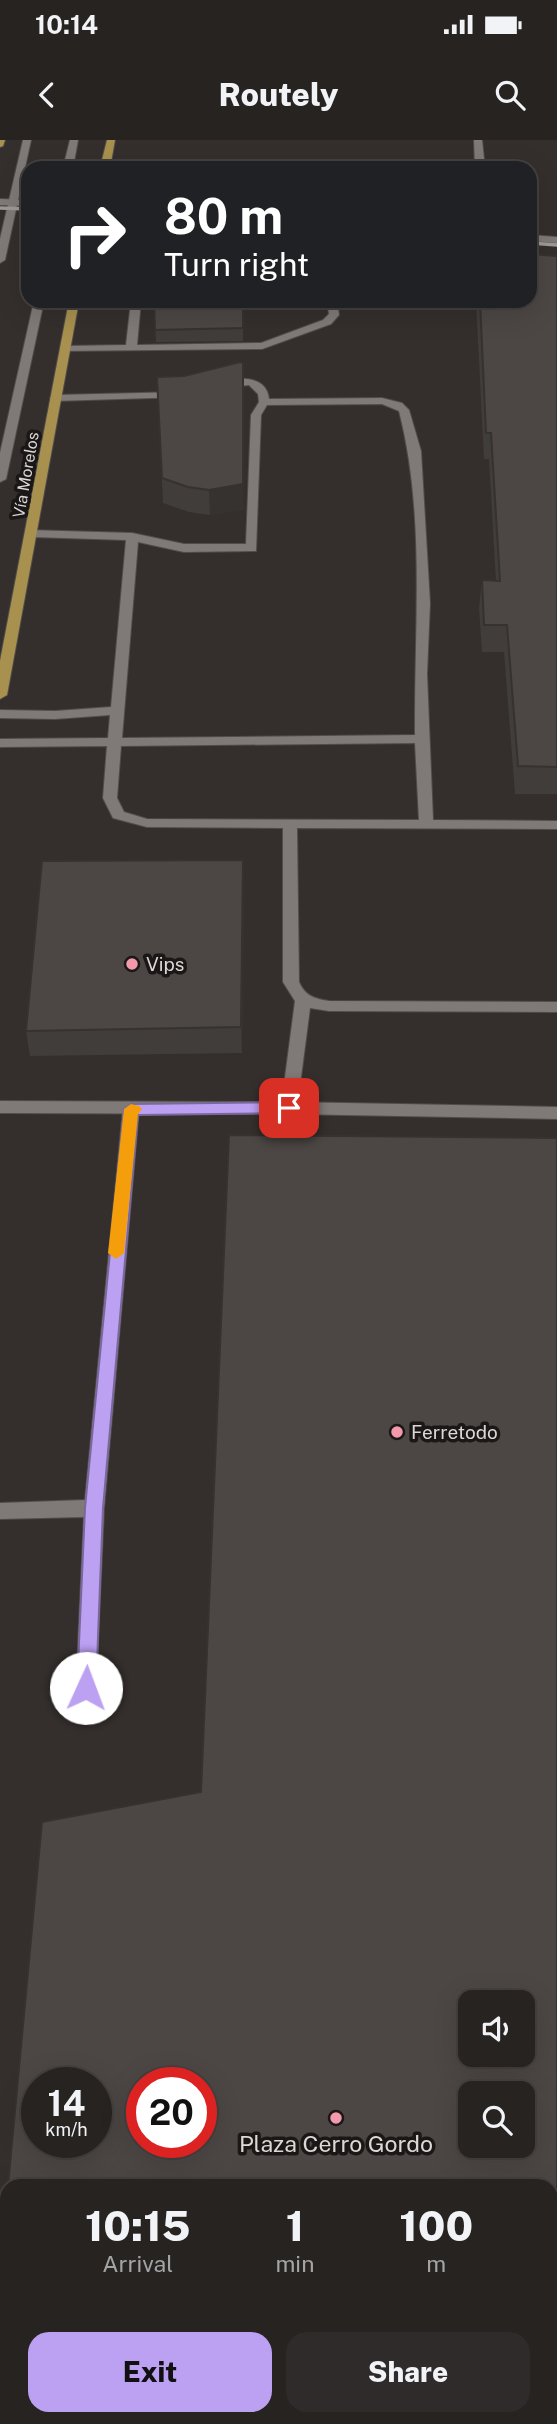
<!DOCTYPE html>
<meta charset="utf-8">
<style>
body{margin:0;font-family:"Public Sans",sans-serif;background:#2f2b2a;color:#f1f3f6;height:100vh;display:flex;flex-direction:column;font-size:26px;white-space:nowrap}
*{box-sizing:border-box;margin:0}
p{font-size:23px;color:#a4a4a5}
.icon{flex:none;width:38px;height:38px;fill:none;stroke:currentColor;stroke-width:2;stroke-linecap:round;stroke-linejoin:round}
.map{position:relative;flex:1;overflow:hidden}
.drawer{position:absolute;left:0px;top:2039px;width:558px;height:247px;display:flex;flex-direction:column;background:#272321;border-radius:21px 21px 0 0;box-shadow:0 7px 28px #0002,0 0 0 2px #43403f}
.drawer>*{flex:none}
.top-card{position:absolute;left:21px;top:21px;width:516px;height:147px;border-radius:21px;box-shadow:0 7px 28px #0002,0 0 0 2px #43403f;background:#202124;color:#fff;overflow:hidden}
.buttons{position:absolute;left:458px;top:1850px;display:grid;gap:14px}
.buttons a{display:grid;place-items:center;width:77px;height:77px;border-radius:14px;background:#272321;box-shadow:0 7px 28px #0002,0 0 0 2px #43403f;font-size:35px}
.speed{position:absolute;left:21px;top:1927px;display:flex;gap:14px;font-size:35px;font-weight:700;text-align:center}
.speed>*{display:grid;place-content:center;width:91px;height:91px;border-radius:50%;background:#272321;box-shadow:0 7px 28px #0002,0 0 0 2px #43403f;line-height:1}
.speed small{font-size:18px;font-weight:400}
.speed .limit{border:10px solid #d22;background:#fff;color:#111}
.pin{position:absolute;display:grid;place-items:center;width:60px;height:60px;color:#fff;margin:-30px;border-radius:14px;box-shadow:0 4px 10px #0006}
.me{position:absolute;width:77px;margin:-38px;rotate:2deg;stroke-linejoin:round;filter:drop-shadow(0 0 5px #0008)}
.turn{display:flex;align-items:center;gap:24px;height:147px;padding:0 28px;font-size:32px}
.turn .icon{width:91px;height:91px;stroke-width:2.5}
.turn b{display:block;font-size:49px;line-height:60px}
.eta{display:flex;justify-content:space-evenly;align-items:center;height:119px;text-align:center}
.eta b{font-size:42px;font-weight:800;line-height:49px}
.action{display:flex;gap:14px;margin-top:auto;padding:14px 28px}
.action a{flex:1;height:80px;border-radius:21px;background:#bca0f2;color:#111;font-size:28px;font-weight:800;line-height:80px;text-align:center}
.action a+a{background:#2f2b2a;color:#f1f3f6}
.status{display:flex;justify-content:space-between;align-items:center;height:49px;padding:0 35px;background:#272321;direction:ltr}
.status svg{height:19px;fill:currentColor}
header{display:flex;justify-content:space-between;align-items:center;height:91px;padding:0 28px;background:#272321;font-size:32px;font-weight:800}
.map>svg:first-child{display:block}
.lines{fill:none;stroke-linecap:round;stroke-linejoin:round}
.service-casing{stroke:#514d4a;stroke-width:2}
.minor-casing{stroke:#514d4a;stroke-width:2}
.primary-casing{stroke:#514d4a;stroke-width:2}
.service{fill:#7f7a77;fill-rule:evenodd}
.minor{fill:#7f7a77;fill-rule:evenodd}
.primary{fill:#a8914e;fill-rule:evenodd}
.rail{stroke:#9d9997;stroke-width:3.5}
.wall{fill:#413d3a}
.shaded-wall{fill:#353230}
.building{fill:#4c4744;stroke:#353230;stroke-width:2;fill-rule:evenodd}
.route{fill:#bca0f2;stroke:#7a689d;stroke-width:2}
.slow{fill:#f59e0b}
.poi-dot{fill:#f29aac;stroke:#1a1716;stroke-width:2.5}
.labels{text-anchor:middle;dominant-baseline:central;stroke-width:7;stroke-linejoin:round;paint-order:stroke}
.far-street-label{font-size:16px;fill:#dbd8d6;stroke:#1a1716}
.poi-label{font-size:19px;fill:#dbd8d6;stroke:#1a1716;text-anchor:start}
.near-poi-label{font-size:23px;fill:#dbd8d6;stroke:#1a1716}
</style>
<div class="status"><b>10:14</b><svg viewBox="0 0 49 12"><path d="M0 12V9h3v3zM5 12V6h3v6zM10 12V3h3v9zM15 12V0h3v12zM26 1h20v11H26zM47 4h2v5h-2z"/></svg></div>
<header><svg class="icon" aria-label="back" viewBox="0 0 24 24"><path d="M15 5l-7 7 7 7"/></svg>Routely<svg class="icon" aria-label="search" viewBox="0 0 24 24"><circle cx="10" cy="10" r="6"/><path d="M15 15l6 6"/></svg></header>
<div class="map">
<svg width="557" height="2284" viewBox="0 0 557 2284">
<rect width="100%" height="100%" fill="#342f2c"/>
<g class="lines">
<defs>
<g id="service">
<polygon points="23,0 31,0 5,120 0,123 0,99"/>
<polygon points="70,0 78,0 73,28 63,28"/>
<polygon points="34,161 44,161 6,339 0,342 0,313"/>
<polygon points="131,161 141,161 137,205 261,203 323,180 329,174 327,161 337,161 339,175 331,184 262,209 61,211 61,207 65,206 126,205"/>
<path d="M236,239C252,238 267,241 269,259L382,258L402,263L409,270L421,311L430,463L427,534L433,680L557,681V689L297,688L299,842C305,856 315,859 329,861L557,862V872L329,871L310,868L297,968L289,974L281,968L295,861L283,842V688L147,687L113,678L103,658L107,606L0,607V599L108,598L110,575L55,579L0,578V570L55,571L111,567L126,400L32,397L26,393L28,390L132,393L184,404H246L251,275L259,262L258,254L249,245L222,248L217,245ZM382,264L399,271C426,376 414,488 415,595L122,598L138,402L184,412L256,411L261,275L267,265ZM415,603L419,680L147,679L124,672L117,658L121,606Z"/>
<polygon points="181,252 186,255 185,257 55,261 50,258 55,255"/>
<polygon points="131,963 139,969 104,1368 96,1548 93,1555 86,1557 79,1555 76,1548 84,1377 0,1379 0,1363 85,1360 123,969"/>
</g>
<g id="minor">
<polygon points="474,0 482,0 485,28 475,28"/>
<polygon points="0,59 28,60 28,66 0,65"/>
<polygon points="530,95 557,97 557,103 530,101"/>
<polygon points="0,961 289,962 557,967 557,979 289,974 0,973"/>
</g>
<g id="primary">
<polygon points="0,0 5,0 3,6 0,7"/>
<polygon points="107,0 115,0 110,28 100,28"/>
<polygon points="69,161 79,161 7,555 0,559 0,521"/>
</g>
</defs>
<use href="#service" class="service-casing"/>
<use href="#minor" class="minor-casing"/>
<use href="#primary" class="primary-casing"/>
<use href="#service" class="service"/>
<use href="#minor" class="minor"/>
<use href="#primary" class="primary"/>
<g class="rail">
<polyline points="0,68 28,69"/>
<polyline points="530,103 557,105"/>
</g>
</g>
<g class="wall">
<polygon points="557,116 557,654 515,654 504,512 482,512 479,468 482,440 496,441 489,319 484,319 476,161 530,161"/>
<polygon points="154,161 243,161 243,201 156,202"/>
<polygon points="157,237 244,369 210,375 189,372 163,363"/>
<polygon points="244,746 242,913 30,916 26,891"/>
</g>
<g class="shaded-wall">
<polygon points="243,223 244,369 210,375 209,350"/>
<polygon points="243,720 244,746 242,913 241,887"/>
</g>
<g class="building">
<polygon points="530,114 557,116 557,627 518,626 507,485 484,485 482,440 500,441 491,293 486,293 480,161 530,161"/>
<polygon points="154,161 243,161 243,188 155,190"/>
<polygon points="240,222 243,223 243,344 209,350 188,347 162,338 157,237 184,236"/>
<polygon points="243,720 241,887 26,891 42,721"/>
<path d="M229,995L557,998V2284H0V2133L7,2058V2278H551V2046H8L42,1682L201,1652ZM471,1862H523V1914H471ZM37,1942H96V2002H37ZM142,1942H201V2002H142ZM471,1953H523V2006H471Z"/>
</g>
<polygon class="route" points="289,962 296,968 289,973 138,975 103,1368 96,1548 93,1554 86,1557 80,1554 77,1548 85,1368 124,969 131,964"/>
<polygon class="slow" points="131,964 139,966 142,969 138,974 124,1113 116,1119 108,1113 124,969"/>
<g class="poi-dot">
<circle cx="132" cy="824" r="7"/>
<circle cx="397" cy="1292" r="7"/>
<circle cx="336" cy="1978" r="7"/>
</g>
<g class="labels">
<g class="far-street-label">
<text transform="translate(26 335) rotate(-80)">Vía Morelos</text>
</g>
<g class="poi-label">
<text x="146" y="824">Vips</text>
<text x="411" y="1292">Ferretodo</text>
</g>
<g class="near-poi-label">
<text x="336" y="2003">Plaza Cerro Gordo</text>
</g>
</g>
</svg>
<div class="buttons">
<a><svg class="icon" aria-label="sound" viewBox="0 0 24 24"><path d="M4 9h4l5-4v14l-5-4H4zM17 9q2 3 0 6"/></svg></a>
<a><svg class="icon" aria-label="search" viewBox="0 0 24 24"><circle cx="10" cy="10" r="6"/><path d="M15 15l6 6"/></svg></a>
</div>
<div class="speed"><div>14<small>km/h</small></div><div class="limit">20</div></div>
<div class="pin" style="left:289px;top:968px;background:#d93025"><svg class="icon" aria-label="arrive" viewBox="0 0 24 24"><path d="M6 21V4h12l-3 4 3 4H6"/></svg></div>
<svg class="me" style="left:86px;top:1548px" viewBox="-20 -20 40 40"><circle r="19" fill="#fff"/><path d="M0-13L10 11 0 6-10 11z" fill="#bca0f2"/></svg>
<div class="top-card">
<div class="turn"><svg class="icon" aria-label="right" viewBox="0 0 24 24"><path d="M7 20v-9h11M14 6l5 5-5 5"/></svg><div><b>80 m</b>Turn right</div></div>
</div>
<section class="drawer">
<div class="eta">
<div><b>10:15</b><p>Arrival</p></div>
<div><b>1</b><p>min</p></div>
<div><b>100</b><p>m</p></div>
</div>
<div class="action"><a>Exit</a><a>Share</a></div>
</section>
</div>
